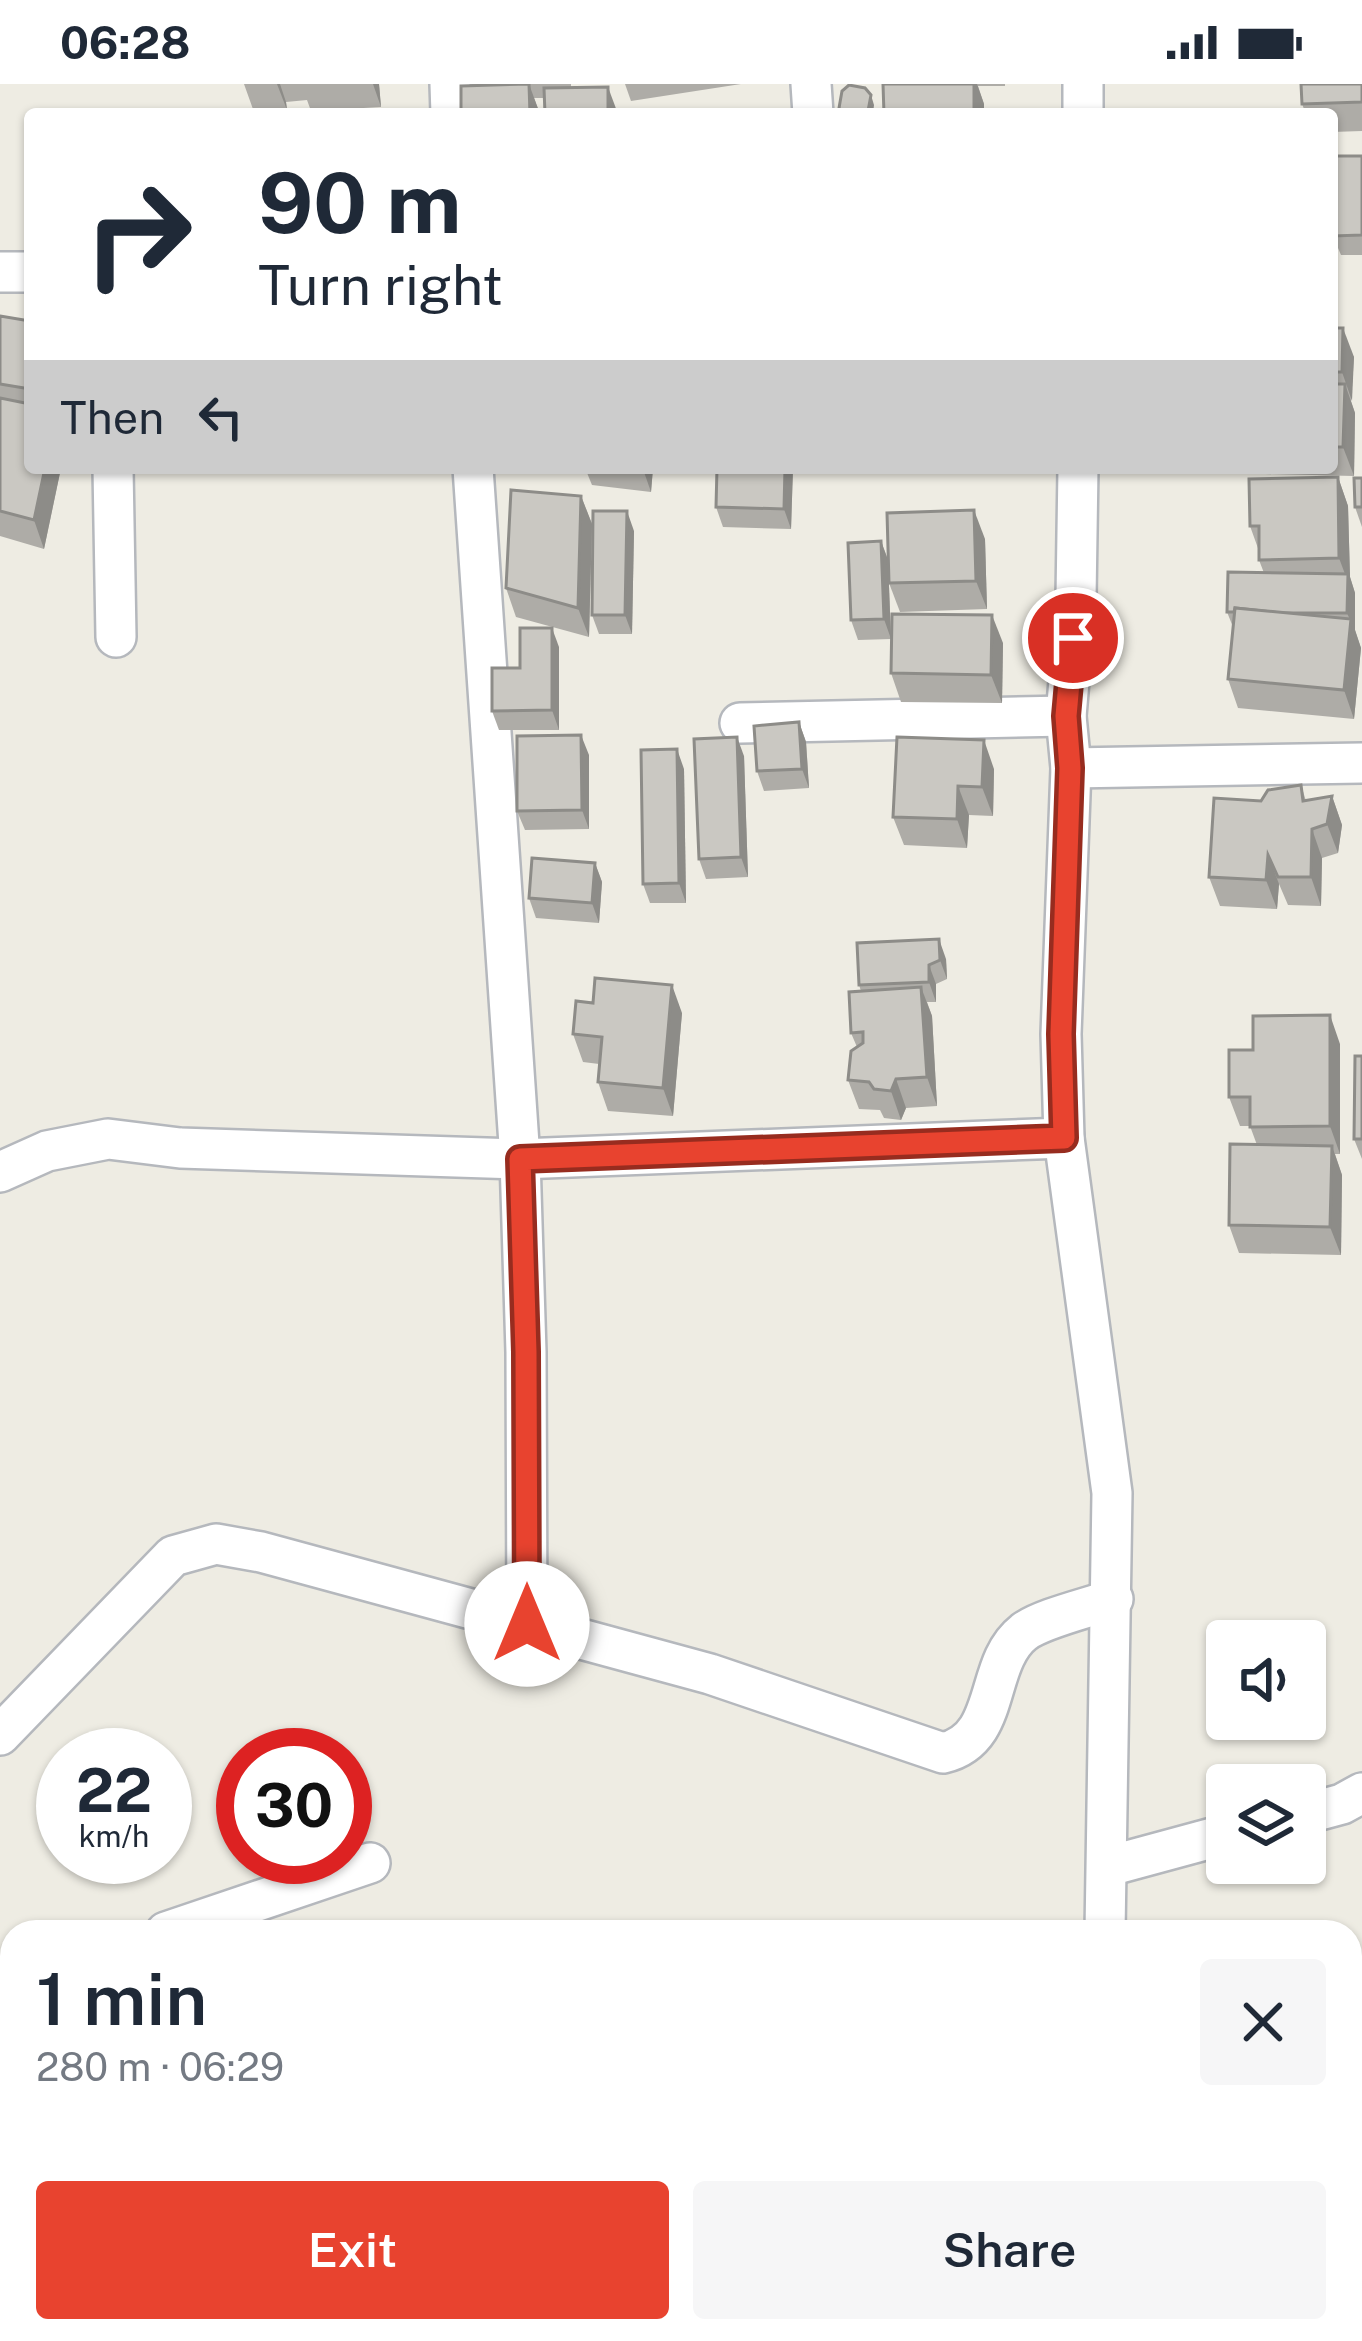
<!DOCTYPE html>
<meta charset="utf-8">
<style>
body{margin:0;font-family:"Public Sans",sans-serif;background:#f6f6f7;color:#1f2937;height:100vh;display:flex;flex-direction:column;font-size:45px;white-space:nowrap}
*{box-sizing:border-box;margin:0}
p{font-size:39px;color:#747a83}
.icon{flex:none;width:66px;height:66px;fill:none;stroke:currentColor;stroke-width:2;stroke-linecap:round;stroke-linejoin:round}
.map{position:relative;flex:1;overflow:hidden}
.drawer{position:absolute;left:0px;top:1836px;width:1362px;height:423px;display:flex;flex-direction:column;background:#fff;border-radius:36px 36px 0 0;box-shadow:0 3px 9px #0004}
.drawer>*{flex:none}
.banner{position:absolute;left:24px;top:24px;width:1314px;height:366px;border-radius:12px;box-shadow:0 3px 9px #0004;background:#fff;color:#1f2937;overflow:hidden}
.buttons{position:absolute;left:1206px;top:1536px;display:grid;gap:24px}
.buttons a{display:grid;place-items:center;width:120px;height:120px;border-radius:12px;background:#fff;box-shadow:0 3px 9px #0004;font-size:60px}
.speed{position:absolute;left:36px;top:1644px;display:flex;gap:24px;font-size:60px;font-weight:700;text-align:center}
.speed>*{display:grid;place-content:center;width:156px;height:156px;border-radius:50%;background:#fff;box-shadow:0 3px 9px #0004;line-height:1}
.speed small{font-size:30px;font-weight:400}
.speed .limit{border:18px solid #d22;background:#fff;color:#111}
.pin{position:absolute;display:grid;place-items:center;width:102px;height:102px;color:#fff;margin:-51px;border:6px solid #fff;border-radius:50%;box-shadow:0 3px 12px #0007}
.me{position:absolute;width:132px;margin:-66px;rotate:0deg;stroke-linejoin:round;filter:drop-shadow(0 0 9px #0008)}
.turn{display:flex;align-items:center;gap:42px;height:252px;padding:0 36px;font-size:54px}
.turn .icon{width:156px;height:156px;stroke-width:2.5}
.turn b{display:block;font-size:84px;line-height:102px}
.then{display:flex;align-items:center;height:114px;padding:0 36px;background:#0003;gap:24px;font-size:45px}
.round{display:grid;place-items:center;flex:none;width:126px;height:126px;border-radius:12px;background:#f6f6f7}
.summary{display:flex;align-items:center;justify-content:space-between;height:204px;padding:0 36px}
h1{font-size:72px;font-weight:600;line-height:90px}
.button{display:flex;gap:24px;margin-top:auto;padding:24px 36px}
.button a{flex:1;height:138px;border-radius:12px;background:#e8432f;color:#fff;font-size:48px;font-weight:600;line-height:138px;text-align:center}
.button a+a{background:#f6f6f7;color:#1f2937}
.status{display:flex;justify-content:space-between;align-items:center;height:84px;padding:0 60px;background:#fff;direction:ltr}
.status svg{height:33px;fill:currentColor}
.map>svg:first-child{display:block}
.lines{fill:none;stroke-linecap:round;stroke-linejoin:round}
.street-casing{stroke:#b5b8bd;stroke-width:44}
.street{stroke:#fff;stroke-width:39}
.wall{fill:#aeaca7}
.shaded-wall{fill:#8d8c88}
.building{fill:#cac8c2;stroke:#8d8c88;stroke-width:3}
.route-casing{stroke:#972c1f;stroke-width:30}
.route{stroke:#e8432f;stroke-width:21}
</style>
<div class="status"><b>06:28</b><svg viewBox="0 0 49 12"><path d="M0 12V9h3v3zM5 12V6h3v6zM10 12V3h3v9zM15 12V0h3v12zM26 1h20v11H26zM47 4h2v5h-2z"/></svg></div>
<div class="map">
<svg width="1362" height="2257" viewBox="0 0 1362 2257">
<rect width="100%" height="100%" fill="#eeece3"/>
<g class="lines">
<defs>
<g id="street">
<polyline points="450,0 451,30"/>
<polyline points="811,0 813,30"/>
<polyline points="1083,30 1083,0"/>
<polyline points="0,188 30,188"/>
<polyline points="113,384 116,553"/>
<polyline points="473,384 520,1075 526,1268 527,1540"/>
<polyline points="1078,384 1076,514 1066,632 1071,684 1061,950 1064,1054 1112,1409 1105,1848"/>
<polyline points="740,639 1066,632"/>
<polyline points="1071,684 1362,679"/>
<polyline points="0,1088 47,1067 108,1055 180,1064 520,1075 1064,1054"/>
<path d="M0,1651L173,1472L216,1460L261,1468L710,1590L943,1669C1003,1655 983,1580 1024,1548C1043,1534 1089,1524 1113,1515"/>
<polyline points="1305,1730 1342,1720 1362,1709"/>
<polyline points="1109,1782 1227,1750"/>
<polyline points="166,1848 370,1779"/>
<polyline points="0,1905 12,1901"/>
<polyline points="0,2256 0,2257"/>
<polyline points="71,2257 148,2247"/>
<polyline points="1078,2257 1079,2247"/>
</g>
</defs>
<use href="#street" class="street-casing"/>
<use href="#street" class="street"/>
</g>
<g class="wall">
<polygon points="244,0 379,0 381,23 311,27 307,16 286,18 287,26 254,28"/>
<polygon points="472,0 571,0 571,4 544,14 534,14 540,30 461,30"/>
<polygon points="625,0 741,0 631,17"/>
<polygon points="883,0 1005,0 1005,2 978,2 984,20"/>
<polygon points="1362,0 1362,47 1332,48 1332,30 1306,30 1302,20"/>
<polygon points="1332,72 1362,72 1362,171 1341,171 1332,150"/>
<polygon points="0,232 30,237 30,384 61,384 44,465 0,452"/>
<polygon points="1332,244 1354,273 1351,317 1355,329 1354,392 1265,390 1263,384 1332,384"/>
<polygon points="585,384 653,384 651,408 592,401"/>
<polygon points="793,384 791,445 723,443 716,423"/>
<polygon points="1338,393 1348,422 1350,493 1355,509 1355,546 1361,564 1354,635 1238,624 1228,595 1233,543 1227,528 1264,489 1259,476 1259,467 1250,442"/>
<polygon points="1362,394 1362,443 1355,423"/>
<polygon points="581,412 592,440 589,553 516,533 506,504"/>
<polygon points="634,447 632,550 599,550 592,531"/>
<polygon points="985,455 987,525 900,528 889,499"/>
<polygon points="881,457 888,476 891,555 858,556 851,536"/>
<polygon points="1003,559 1002,619 901,618 891,589"/>
<polygon points="559,563 559,646 499,646 492,627 520,584"/>
<polygon points="799,638 806,658 809,704 764,707 757,687"/>
<polygon points="589,671 589,745 525,746 517,727"/>
<polygon points="744,672 748,793 706,795 699,775"/>
<polygon points="684,685 686,819 650,819 643,800"/>
<polygon points="994,685 993,732 969,731 967,764 904,761 893,733"/>
<polygon points="1301,701 1306,717 1332,712 1342,741 1338,769 1322,774 1321,822 1288,821 1279,800 1277,825 1220,822 1209,793 1261,717"/>
<polygon points="595,779 602,798 599,839 536,834 529,814"/>
<polygon points="946,875 947,895 936,900 936,918 927,918 932,932 937,1022 906,1024 901,1036 884,1034 880,1026 859,1025 848,996 857,963 851,949 861,907 859,901"/>
<polygon points="682,929 673,1032 608,1027 598,998 599,980 583,978 573,950"/>
<polygon points="1340,960 1340,1070 1335,1070 1342,1091 1341,1171 1239,1169 1229,1141 1257,1061 1250,1042 1240,1042 1229,1013 1253,966"/>
<polygon points="1362,972 1362,1075 1354,1055"/>
<polygon points="766,2247 881,2247 880,2257 766,2257"/>
</g>
<g class="shaded-wall">
<polygon points="277,0 280,0 286,18 287,26"/>
<polygon points="373,0 379,0 381,23"/>
<polygon points="529,0 540,30 530,30"/>
<polygon points="974,0 977,0 984,20 984,30 974,30"/>
<polygon points="608,3 618,30 608,30"/>
<polygon points="871,11 874,21 873,30 869,30 868,27"/>
<polygon points="1343,244 1354,273 1352,317 1342,288"/>
<polygon points="1345,300 1355,329 1354,392 1343,363"/>
<polygon points="45,384 61,384 44,465 34,436"/>
<polygon points="644,384 653,384 651,408 644,388"/>
<polygon points="785,384 793,384 791,445 784,425"/>
<polygon points="1338,393 1348,422 1350,493 1355,509 1355,546 1361,564 1354,635 1344,606 1351,538 1347,529 1348,498 1339,474"/>
<polygon points="581,412 592,440 589,553 578,524"/>
<polygon points="974,426 985,455 987,525 976,497"/>
<polygon points="627,427 634,447 632,550 625,531"/>
<polygon points="881,457 888,476 891,555 884,535"/>
<polygon points="992,531 1003,559 1002,619 991,591"/>
<polygon points="552,544 559,563 559,646 552,626"/>
<polygon points="799,638 806,658 809,704 802,685"/>
<polygon points="581,651 589,671 589,745 582,726"/>
<polygon points="737,653 744,672 748,793 741,773"/>
<polygon points="984,656 994,685 993,732 982,703"/>
<polygon points="677,665 684,685 686,819 679,799"/>
<polygon points="958,702 969,731 967,764 957,735"/>
<polygon points="1332,712 1342,741 1338,769 1327,740"/>
<polygon points="1312,745 1322,774 1321,822 1311,793"/>
<polygon points="1268,771 1279,800 1277,825 1266,796"/>
<polygon points="595,779 602,798 599,839 592,819"/>
<polygon points="939,855 946,875 947,895 940,876"/>
<polygon points="929,881 936,900 936,918 929,898"/>
<polygon points="672,901 682,929 673,1032 663,1004"/>
<polygon points="921,903 932,932 937,1022 927,993"/>
<polygon points="1330,931 1340,960 1340,1070 1330,1042"/>
<polygon points="896,995 906,1024 901,1036 891,1007"/>
<polygon points="1332,1062 1342,1091 1341,1171 1330,1143"/>
<polygon points="856,2247 860,2247 864,2257 856,2257"/>
<polygon points="872,2247 881,2247 880,2257 875,2257"/>
</g>
<g class="building">
<polygon points="529,0 530,30 461,30 461,2"/>
<polygon points="883,0 974,0 974,30 884,30"/>
<polygon points="1301,0 1362,0 1362,18 1302,20"/>
<polygon points="849,1 865,4 871,11 868,27 862,30 844,30 839,24 842,7"/>
<polygon points="608,3 608,30 545,30 544,4"/>
<polygon points="1332,72 1362,72 1362,151 1333,152"/>
<polygon points="0,232 30,237 30,305 0,300"/>
<polygon points="1332,244 1343,244 1342,288 1332,288"/>
<polygon points="1332,300 1345,300 1343,363 1332,363"/>
<polygon points="0,314 30,320 30,384 45,384 34,436 0,427"/>
<polygon points="606,384 644,384 644,388"/>
<polygon points="717,384 785,384 784,425 716,423"/>
<polygon points="1338,393 1339,474 1259,476 1259,442 1250,442 1249,395"/>
<polygon points="1354,394 1362,394 1362,423 1355,423"/>
<polygon points="511,406 581,412 578,524 506,504"/>
<polygon points="974,426 976,497 889,499 887,429"/>
<polygon points="593,427 627,427 625,531 592,531"/>
<polygon points="881,457 884,535 851,536 848,459"/>
<polygon points="1228,488 1348,490 1347,529 1281,529 1235,524 1234,528 1227,528"/>
<polygon points="1235,524 1351,535 1344,606 1228,595"/>
<polygon points="892,530 992,531 991,591 891,589"/>
<polygon points="520,544 552,544 552,626 492,627 492,584 520,584"/>
<polygon points="799,638 802,685 757,687 754,642"/>
<polygon points="581,651 582,726 517,727 517,652"/>
<polygon points="737,653 741,773 699,775 694,655"/>
<polygon points="897,653 984,656 982,703 958,702 957,735 893,733"/>
<polygon points="677,665 679,799 643,800 641,666"/>
<polygon points="1301,701 1303,717 1332,712 1327,740 1312,745 1311,793 1278,793 1268,771 1266,796 1209,793 1214,714 1261,717 1268,706"/>
<polygon points="532,774 595,779 592,819 529,814"/>
<polygon points="939,855 940,876 929,881 929,898 859,901 857,859"/>
<polygon points="595,894 672,901 663,1004 598,998 602,953 573,950 576,917 593,919"/>
<polygon points="921,903 927,993 896,995 891,1007 874,1005 869,998 848,996 851,967 863,959 863,948 851,949 849,908"/>
<polygon points="1330,931 1330,1042 1250,1043 1250,1013 1229,1013 1229,966 1253,966 1253,932"/>
<polygon points="1355,972 1362,972 1362,1055 1354,1055"/>
<polygon points="1230,1060 1332,1062 1330,1143 1229,1141"/>
<rect x="766" y="2247" width="90" height="10"/>
</g>
<g class="lines">
<defs>
<polyline id="route" points="527,1540 526,1268 520,1075 1064,1054 1061,950 1070,684 1066,632 1073,554"/>
</defs>
<use href="#route" class="route-casing"/>
<use href="#route" class="route"/>
</g>
</svg>
<div class="buttons">
<a><svg class="icon" aria-label="sound" viewBox="0 0 24 24"><path d="M4 9h4l5-4v14l-5-4H4zM17 9q2 3 0 6"/></svg></a>
<a><svg class="icon" aria-label="layers" viewBox="0 0 24 24"><path d="M12 4l9 5-9 5-9-5zM3 14l9 5 9-5"/></svg></a>
</div>
<div class="speed"><div>22<small>km/h</small></div><div class="limit">30</div></div>
<div class="pin" style="left:1073px;top:554px;background:#d93025"><svg class="icon" aria-label="arrive" viewBox="0 0 24 24"><path d="M6 21V4h12l-3 4 3 4H6"/></svg></div>
<svg class="me" style="left:527px;top:1540px" viewBox="-20 -20 40 40"><circle r="19" fill="#fff"/><path d="M0-13L10 11 0 6-10 11z" fill="#e8432f"/></svg>
<div class="banner">
<div class="turn"><svg class="icon" aria-label="right" viewBox="0 0 24 24"><path d="M7 20v-9h11M14 6l5 5-5 5"/></svg><div><b>90 m</b>Turn right</div></div>
<div class="then">Then<svg class="icon" aria-label="left" viewBox="0 0 24 24"><path d="M17 20v-9H6M10 6l-5 5 5 5"/></svg></div>
</div>
<section class="drawer">
<div class="summary"><div><h1>1 min</h1><p>280 m · 06:29</p></div><a class="round"><svg class="icon" aria-label="close" viewBox="0 0 24 24"><path d="M6 6l12 12M18 6L6 18"/></svg></a></div>
<div class="button"><a>Exit</a><a>Share</a></div>
</section>
</div>
